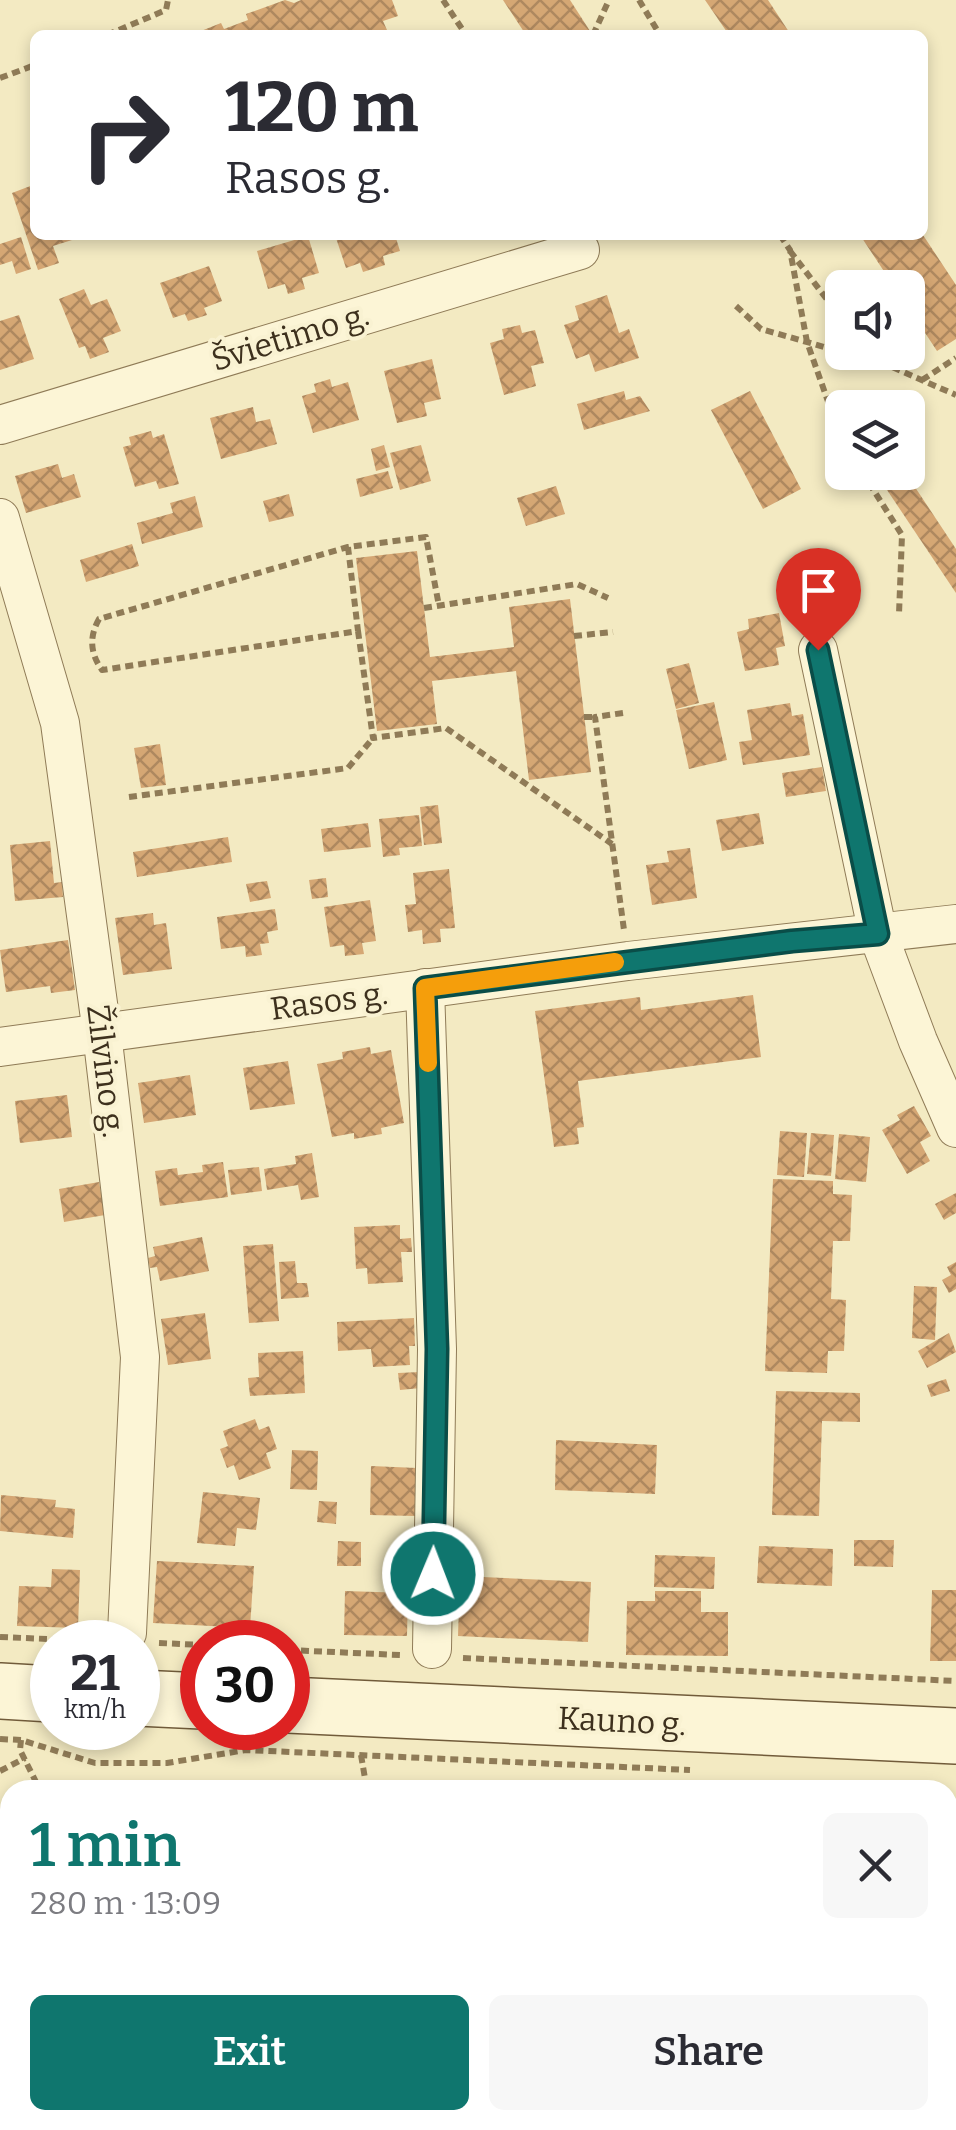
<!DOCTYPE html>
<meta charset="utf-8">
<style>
body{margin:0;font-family:Bitter,serif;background:#f7f7f7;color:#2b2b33;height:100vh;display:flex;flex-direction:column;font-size:38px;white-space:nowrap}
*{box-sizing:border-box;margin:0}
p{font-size:32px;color:#7c7c81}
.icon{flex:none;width:55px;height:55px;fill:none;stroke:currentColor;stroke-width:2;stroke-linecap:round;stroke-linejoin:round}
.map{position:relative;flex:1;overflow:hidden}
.drawer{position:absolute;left:0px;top:1780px;width:958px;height:350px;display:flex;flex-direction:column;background:#fff;border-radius:30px 30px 0 0;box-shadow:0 5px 15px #0003}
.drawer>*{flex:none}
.hud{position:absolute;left:30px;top:30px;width:898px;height:210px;border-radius:15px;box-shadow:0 5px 15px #0003;background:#fff;color:#2b2b33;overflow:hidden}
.controls{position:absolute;left:825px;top:270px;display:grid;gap:20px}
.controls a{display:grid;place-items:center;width:100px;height:100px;border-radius:15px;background:#fff;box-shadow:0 5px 15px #0003;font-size:50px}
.speed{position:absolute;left:30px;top:1620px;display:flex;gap:20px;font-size:50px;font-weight:700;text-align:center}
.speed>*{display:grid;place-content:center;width:130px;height:130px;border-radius:50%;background:#fff;box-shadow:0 5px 15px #0003;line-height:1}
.speed small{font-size:25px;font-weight:400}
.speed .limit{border:15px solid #d22;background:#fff;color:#111}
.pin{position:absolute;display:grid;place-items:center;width:85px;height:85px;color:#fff;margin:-102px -42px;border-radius:50% 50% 50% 0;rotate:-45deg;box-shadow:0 0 10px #0007}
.pin .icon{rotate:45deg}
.me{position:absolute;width:110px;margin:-55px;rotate:1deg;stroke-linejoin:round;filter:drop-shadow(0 0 8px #0008)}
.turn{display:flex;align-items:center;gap:35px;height:210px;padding:0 30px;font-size:45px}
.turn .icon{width:130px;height:130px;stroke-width:2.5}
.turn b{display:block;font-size:70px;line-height:85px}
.round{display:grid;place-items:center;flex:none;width:105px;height:105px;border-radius:15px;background:#f7f7f7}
.overview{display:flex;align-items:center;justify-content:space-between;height:170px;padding:0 30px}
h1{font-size:60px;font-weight:600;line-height:75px;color:#0f766e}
.action{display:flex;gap:20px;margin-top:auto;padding:20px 30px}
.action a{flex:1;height:115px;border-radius:15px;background:#0f766e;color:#fff;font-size:40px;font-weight:600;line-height:115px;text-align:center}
.action a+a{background:#f7f7f7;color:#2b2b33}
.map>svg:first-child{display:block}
.pitch{fill:#c4d294}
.building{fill:url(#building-cross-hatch)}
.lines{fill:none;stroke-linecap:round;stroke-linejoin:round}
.minor-casing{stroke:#8f7b57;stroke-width:40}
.secondary-casing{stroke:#715b3a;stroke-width:58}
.path{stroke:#8f7b57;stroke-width:6;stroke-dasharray:8 5;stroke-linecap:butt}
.minor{stroke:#fcf5d6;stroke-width:38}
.secondary{stroke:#fcf5d6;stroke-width:55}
.route-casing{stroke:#0a4d48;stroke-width:25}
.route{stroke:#0f766e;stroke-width:18}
.slow{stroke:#f59e0b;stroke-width:18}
.labels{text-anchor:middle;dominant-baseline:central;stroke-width:8;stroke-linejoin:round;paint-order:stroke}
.street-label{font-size:32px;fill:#3d301d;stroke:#f9f2d2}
</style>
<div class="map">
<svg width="956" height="2130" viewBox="0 0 956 2130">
<defs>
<pattern id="building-cross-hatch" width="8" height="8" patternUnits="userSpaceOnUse" patternTransform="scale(2.5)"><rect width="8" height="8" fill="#d5a774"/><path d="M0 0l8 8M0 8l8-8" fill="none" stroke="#ae885f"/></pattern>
</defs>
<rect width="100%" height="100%" fill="#f3eac2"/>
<polygon class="pitch" points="809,2120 942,2120 947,2130 789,2130"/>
<g class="building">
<polygon points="285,0 294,3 301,0 392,0 398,16 383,21 387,30 373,35 191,35 221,23 224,29 248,20 246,14"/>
<polygon points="503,0 570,0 590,31 584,35 526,35"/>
<polygon points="705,0 768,0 791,35 729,35"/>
<polygon points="33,185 35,235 70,235 72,240 53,246 59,263 38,270 12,193"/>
<polygon points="335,235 395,235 400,251 383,256 385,265 363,272 360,263 346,268"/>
<polygon points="860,235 923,235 956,285 956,339 937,351 908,307 908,288 895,288"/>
<polygon points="308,236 319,273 302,278 305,289 288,294 285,284 268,289 257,251"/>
<polygon points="21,237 31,269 16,274 12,261 0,265 0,244"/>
<polygon points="209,266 222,301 204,308 207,315 188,321 185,314 173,318 160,283"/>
<polygon points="84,289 91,305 107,299 121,331 103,338 109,352 90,359 85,346 79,348 59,299"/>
<polygon points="607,295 619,333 629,329 639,358 595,372 589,354 576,359 564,325 579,320 575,306"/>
<polygon points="19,315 34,359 0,370 0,321"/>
<polygon points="520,325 522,333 535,330 544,363 531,366 536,386 504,395 490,343 504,339 502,329"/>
<polygon points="432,359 441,399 424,403 427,416 397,423 384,371"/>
<polygon points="330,379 332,387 348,382 359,420 313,433 302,396 316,392 314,384"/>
<polygon points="624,391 626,400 640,396 650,411 584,430 577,404"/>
<polygon points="750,391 801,489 763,509 711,410"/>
<polygon points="253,407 256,422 270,419 277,444 221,459 210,418"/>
<polygon points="151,431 153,438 164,434 179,484 159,489 156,481 135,487 123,447 131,445 129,437"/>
<polygon points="384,445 390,467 376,471 371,449"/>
<polygon points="421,445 431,481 400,490 390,453"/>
<polygon points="58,464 62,478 74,474 81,497 26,513 15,476"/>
<polygon points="388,471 393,488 360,497 356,479"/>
<polygon points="875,472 905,472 956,549 956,593"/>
<polygon points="556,486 565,514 526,526 517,498"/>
<polygon points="289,494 294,516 269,522 263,501"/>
<polygon points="195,496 203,527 142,544 137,523 173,513 170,503"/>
<polygon points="132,544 139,566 86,582 80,560"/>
<polygon points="417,551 430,657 514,647 509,607 570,599 591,772 529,780 516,671 432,681 437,724 377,731 356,558"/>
<polygon points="779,613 785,646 776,648 779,665 745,671 737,632 749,629 748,619"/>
<polygon points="689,663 699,703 676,709 666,669"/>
<polygon points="714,702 727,760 689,769 676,710"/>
<polygon points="790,703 792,716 803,714 810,755 743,765 739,742 752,740 747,710"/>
<polygon points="160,744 166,785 141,788 134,748"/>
<polygon points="822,767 826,791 786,797 782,773"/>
<polygon points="438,805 442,843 424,845 420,807"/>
<polygon points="759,813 764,844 722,851 716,820"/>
<polygon points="419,815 422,846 399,848 400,855 383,857 379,819"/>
<polygon points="368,823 371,847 324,852 321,829"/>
<polygon points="228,837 232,862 137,877 133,852"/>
<polygon points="50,841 54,883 62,882 63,897 15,901 10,845"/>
<polygon points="690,848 697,898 652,905 646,865 669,862 667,851"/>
<polygon points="449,869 455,928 440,929 441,942 423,944 422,930 408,932 405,905 416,904 413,873"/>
<polygon points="326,878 328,897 312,899 309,880"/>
<polygon points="267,881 271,898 250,902 246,884"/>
<polygon points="370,900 376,941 362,943 364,954 345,956 344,945 330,947 324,907"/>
<polygon points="275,909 278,930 267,932 269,943 260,944 262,955 246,957 245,946 221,949 217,917"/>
<polygon points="153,913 154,925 166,923 172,969 123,975 115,918"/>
<polygon points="68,940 75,990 51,993 50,986 6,992 0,950"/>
<polygon points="753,995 761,1057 578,1081 584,1127 577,1128 579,1144 554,1147 535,1011 640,997 641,1010"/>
<polygon points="370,1047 371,1054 391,1050 404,1123 381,1128 382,1134 354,1139 354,1133 332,1137 317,1064 343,1059 342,1052"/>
<polygon points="288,1061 295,1104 250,1110 243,1068"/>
<polygon points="190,1075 196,1115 144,1123 138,1083"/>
<polygon points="67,1095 72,1137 20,1143 15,1101"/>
<polygon points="914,1106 931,1136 920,1142 930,1161 907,1174 882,1130 900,1120 897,1115"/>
<polygon points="780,1131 807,1133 804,1177 777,1175"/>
<polygon points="811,1133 834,1135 831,1176 807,1174"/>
<polygon points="839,1134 870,1137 866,1182 835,1179"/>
<polygon points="312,1153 319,1197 301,1200 298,1185 267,1190 264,1169 296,1164 295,1156"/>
<polygon points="223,1162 228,1197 160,1206 155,1171 177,1168 178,1175 203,1172 202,1165"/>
<polygon points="259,1167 262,1191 231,1195 228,1170"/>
<polygon points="773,1179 833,1181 833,1194 852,1195 850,1241 833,1241 831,1299 846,1300 844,1351 828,1351 827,1373 765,1371"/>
<polygon points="99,1182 105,1215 64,1222 59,1189"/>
<polygon points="956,1193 956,1213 944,1220 935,1204"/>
<polygon points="400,1225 400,1239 411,1238 412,1252 401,1252 403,1282 368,1284 367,1268 356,1269 354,1227"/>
<polygon points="202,1237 209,1271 160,1281 157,1267 150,1268 148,1258 155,1256 153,1247"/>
<polygon points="273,1244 279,1321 249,1323 243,1246"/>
<polygon points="295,1261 297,1283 307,1283 309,1297 281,1299 279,1262"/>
<polygon points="956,1262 956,1289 949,1293 942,1280 951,1275 947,1267"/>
<polygon points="914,1286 937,1287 935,1340 912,1338"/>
<polygon points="205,1313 211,1359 168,1365 161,1319"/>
<polygon points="414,1318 415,1346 409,1346 410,1365 373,1367 371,1349 338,1351 337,1322"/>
<polygon points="949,1333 956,1352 927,1368 918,1351"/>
<polygon points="303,1351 305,1393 250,1396 248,1378 259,1377 258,1353"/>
<polygon points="420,1372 421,1388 400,1390 398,1373"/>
<polygon points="946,1379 950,1391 931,1397 927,1385"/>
<polygon points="776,1391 860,1393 860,1422 822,1421 819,1516 772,1515"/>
<polygon points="255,1419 259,1430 269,1426 277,1449 266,1453 271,1468 239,1480 234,1465 227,1468 220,1449 228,1446 223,1431"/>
<polygon points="556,1440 657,1445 655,1494 555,1490"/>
<polygon points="292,1450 318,1451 317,1490 290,1489"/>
<polygon points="371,1466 417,1468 415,1516 370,1515"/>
<polygon points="203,1492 260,1498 256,1530 237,1528 235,1546 197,1543"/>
<polygon points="1,1495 56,1500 55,1507 75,1509 73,1538 0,1531"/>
<polygon points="319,1501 337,1502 336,1524 317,1522"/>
<polygon points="854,1540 894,1540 893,1567 854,1566"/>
<polygon points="338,1541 361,1542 361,1566 337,1566"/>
<polygon points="759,1546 833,1549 832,1586 757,1583"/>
<polygon points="655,1555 715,1557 714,1589 654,1587"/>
<polygon points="157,1561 254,1566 250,1628 153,1623"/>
<polygon points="52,1569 80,1570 78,1628 17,1626 19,1586 51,1587"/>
<polygon points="460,1576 591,1582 588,1642 458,1636"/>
<polygon points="932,1590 956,1590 956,1661 930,1661"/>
<polygon points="345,1591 408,1593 407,1636 344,1635"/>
<polygon points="655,1591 701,1591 701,1612 728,1612 728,1656 626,1655 627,1601 655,1601"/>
<polygon points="10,1837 10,1966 0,1970 0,1842"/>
<polygon points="137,2120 245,2120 226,2130 117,2130"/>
<polygon points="606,2120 609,2120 614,2130 585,2130"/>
</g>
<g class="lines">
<defs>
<g id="minor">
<polyline points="0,425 580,250"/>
<polyline points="0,518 60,723 102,1033 140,1357 127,1633"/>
<polyline points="818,650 878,934 918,1041 956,1128"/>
<polyline points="425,988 437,1349 432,1649"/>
<polyline points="0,1047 628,961 956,924"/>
</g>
<g id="secondary">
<polyline points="0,1691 52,1694"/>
<polyline points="138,1698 202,1701"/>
<polyline points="288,1705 956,1736"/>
</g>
</defs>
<use href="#minor" class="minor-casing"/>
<use href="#secondary" class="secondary-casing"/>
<g class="path">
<polyline points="443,0 466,35"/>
<polyline points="639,0 660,35"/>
<polyline points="107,35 166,10 168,0"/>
<polyline points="593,35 609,0"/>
<polyline points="0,78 35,65"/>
<polyline points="780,235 790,250 807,342 842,441"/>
<polyline points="790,251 842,319"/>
<polyline points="736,306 761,329 842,352"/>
<polyline points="843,352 892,367 956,395"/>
<polyline points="922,380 956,358"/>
<polyline points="862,472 902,535 899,614"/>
<path d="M348,547L358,631L102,670C90,653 89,637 99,619L348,547L426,537L439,606"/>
<polyline points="424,608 577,584 608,598"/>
<polyline points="358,631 373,738 446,728 612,844"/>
<polyline points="574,636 613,632"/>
<polyline points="623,713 595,717 624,930"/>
<polyline points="584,717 595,717"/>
<polyline points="129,797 348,768 373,738"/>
<polyline points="0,1637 96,1641"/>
<polyline points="159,1643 202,1645"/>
<polyline points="288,1650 400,1655"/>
<polyline points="463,1658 956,1681"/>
<polyline points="0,1739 21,1740 95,1763 167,1763 246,1750 690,1770"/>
<polyline points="21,1740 20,1750 40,1790"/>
<polyline points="361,1755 367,1790"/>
<polyline points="0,1771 25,1758"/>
</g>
<use href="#minor" class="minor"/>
<use href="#secondary" class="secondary"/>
</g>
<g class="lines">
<defs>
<polyline id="route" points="433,1574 437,1349 425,988 792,941 878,934 818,650"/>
</defs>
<use href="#route" class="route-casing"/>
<use href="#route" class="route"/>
<polyline class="slow" points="428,1063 425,988 615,962"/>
</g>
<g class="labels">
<g class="street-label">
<text transform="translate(290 337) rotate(-17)">Švietimo g.</text>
<text transform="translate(329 1001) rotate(-8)">Rasos g.</text>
<text transform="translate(106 1071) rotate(83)">Žilvino g.</text>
<text transform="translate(622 1721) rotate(3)">Kauno g.</text>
</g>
</g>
</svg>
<div class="controls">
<a><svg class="icon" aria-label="sound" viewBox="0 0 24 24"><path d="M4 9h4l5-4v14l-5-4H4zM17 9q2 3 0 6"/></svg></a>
<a><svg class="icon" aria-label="layers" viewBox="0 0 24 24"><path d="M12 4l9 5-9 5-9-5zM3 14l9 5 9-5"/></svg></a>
</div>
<div class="speed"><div>21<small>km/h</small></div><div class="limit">30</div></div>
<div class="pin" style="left:818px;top:650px;background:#d93025"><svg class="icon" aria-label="arrive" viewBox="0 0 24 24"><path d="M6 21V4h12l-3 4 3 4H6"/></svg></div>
<svg class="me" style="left:433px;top:1574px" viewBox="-20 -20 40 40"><circle r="17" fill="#0f766e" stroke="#fff" stroke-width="3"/><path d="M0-11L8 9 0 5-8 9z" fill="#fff"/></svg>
<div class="hud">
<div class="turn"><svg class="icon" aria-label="right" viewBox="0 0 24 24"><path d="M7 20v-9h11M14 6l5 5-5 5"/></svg><div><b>120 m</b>Rasos g.</div></div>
</div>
<section class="drawer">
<div class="overview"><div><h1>1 min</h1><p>280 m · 13:09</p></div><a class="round"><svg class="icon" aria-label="close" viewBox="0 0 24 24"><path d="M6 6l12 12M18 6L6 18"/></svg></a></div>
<div class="action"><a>Exit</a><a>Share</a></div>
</section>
</div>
